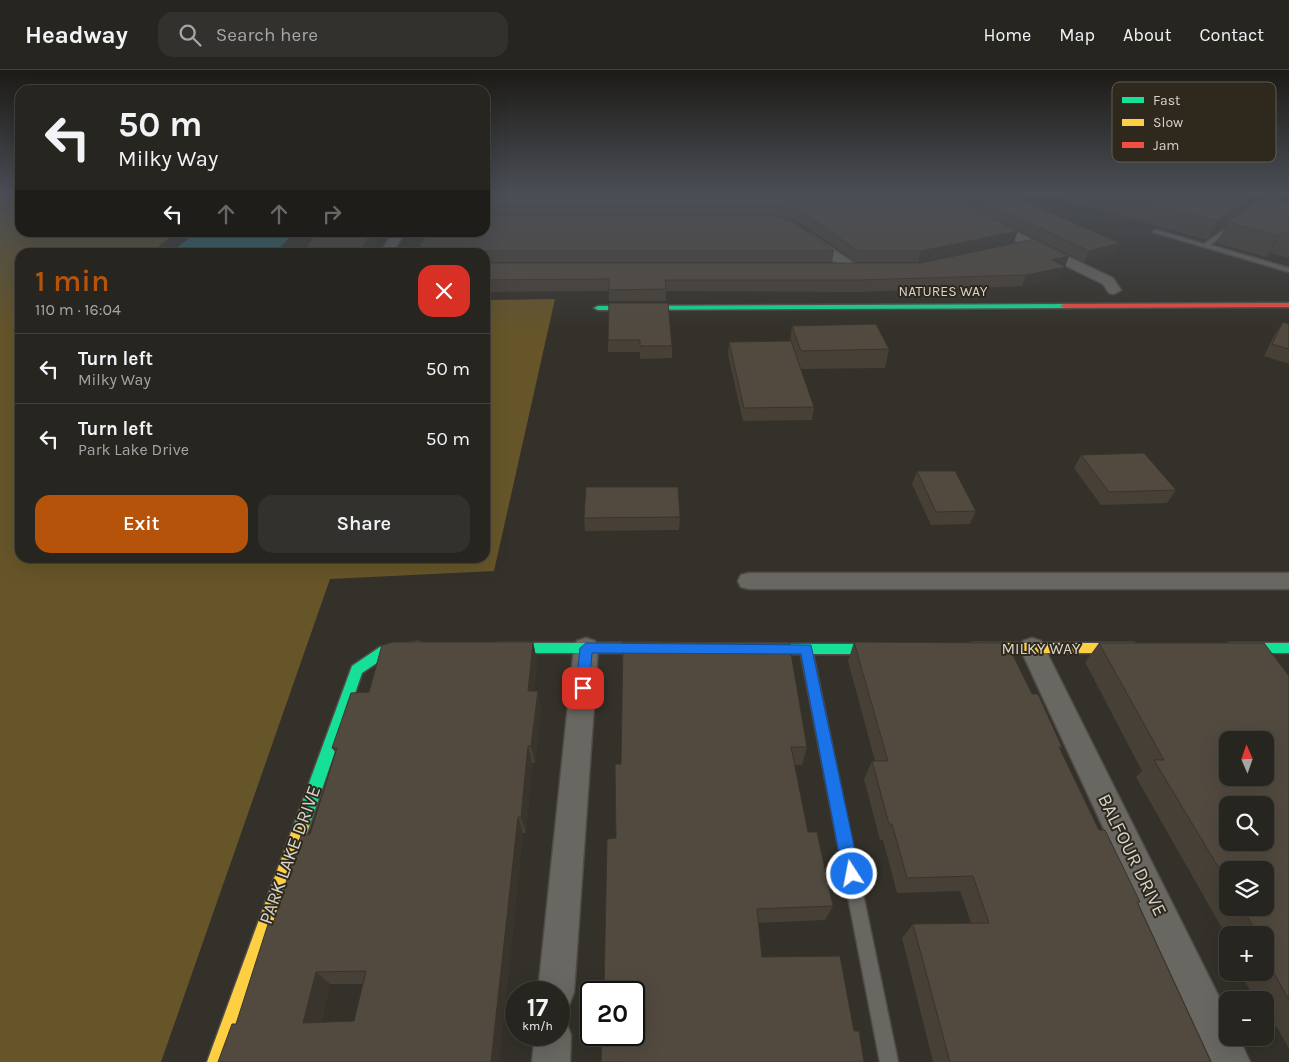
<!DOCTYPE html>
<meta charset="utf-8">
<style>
body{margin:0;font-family:Karla,sans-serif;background:#33312d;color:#f1f3f6;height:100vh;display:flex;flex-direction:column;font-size:19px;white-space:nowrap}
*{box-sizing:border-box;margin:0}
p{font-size:16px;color:#a4a5a5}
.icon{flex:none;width:28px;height:28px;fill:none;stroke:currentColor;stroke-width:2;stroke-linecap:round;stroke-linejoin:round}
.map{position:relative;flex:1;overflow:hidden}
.drawer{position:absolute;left:15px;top:178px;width:475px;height:315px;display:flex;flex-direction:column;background:#272520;border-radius:15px;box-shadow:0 5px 20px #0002,0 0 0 1px #43423e}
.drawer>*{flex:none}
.top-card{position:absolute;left:15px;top:15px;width:475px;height:152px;border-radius:15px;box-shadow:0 5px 20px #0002,0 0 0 1px #43423e;background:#272520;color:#f1f3f6;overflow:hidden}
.needle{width:32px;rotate:358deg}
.fabs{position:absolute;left:1219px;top:661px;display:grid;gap:10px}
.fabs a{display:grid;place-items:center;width:55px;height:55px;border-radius:10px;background:#272520;box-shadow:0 5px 20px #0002,0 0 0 1px #43423e;font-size:25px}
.speed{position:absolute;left:505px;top:911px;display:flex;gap:10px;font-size:25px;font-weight:700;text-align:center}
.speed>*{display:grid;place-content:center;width:65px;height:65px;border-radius:50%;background:#272520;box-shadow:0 5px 20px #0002,0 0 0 1px #43423e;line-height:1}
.speed small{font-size:12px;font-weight:400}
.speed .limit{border:2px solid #111;border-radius:8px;background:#fff;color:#111}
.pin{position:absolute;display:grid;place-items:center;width:42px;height:42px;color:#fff;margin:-21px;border-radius:10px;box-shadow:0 2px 8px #0006}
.me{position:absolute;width:55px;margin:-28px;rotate:349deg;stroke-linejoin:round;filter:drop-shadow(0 0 4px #0008)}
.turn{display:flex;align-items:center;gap:18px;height:105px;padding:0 20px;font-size:22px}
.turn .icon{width:65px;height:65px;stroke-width:2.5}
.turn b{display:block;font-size:35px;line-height:42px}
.lanes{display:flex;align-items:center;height:48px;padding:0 20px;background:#0003;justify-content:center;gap:25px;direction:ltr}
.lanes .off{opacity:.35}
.round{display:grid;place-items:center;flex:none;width:52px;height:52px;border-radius:15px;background:#33312d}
.head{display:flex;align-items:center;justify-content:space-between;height:85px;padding:0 20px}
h1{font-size:30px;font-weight:600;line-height:38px;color:#b45309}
.button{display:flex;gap:10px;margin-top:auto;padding:10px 20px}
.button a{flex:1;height:58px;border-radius:15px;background:#b45309;color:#fff;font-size:20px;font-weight:600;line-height:58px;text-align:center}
.button a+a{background:#33312d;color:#f1f3f6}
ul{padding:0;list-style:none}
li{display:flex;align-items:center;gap:15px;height:70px;padding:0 20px;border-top:1px solid #43423e}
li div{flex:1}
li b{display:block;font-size:19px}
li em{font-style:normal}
header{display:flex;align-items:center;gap:30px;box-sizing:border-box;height:70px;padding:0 25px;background:#272520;border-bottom:1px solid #43423e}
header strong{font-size:24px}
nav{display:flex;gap:28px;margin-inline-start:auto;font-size:18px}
.search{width:350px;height:45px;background:#33312d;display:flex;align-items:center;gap:12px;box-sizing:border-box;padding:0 18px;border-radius:15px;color:#a4a5a5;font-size:19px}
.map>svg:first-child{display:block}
.green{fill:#5b4d2a}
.forest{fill:#665529}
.water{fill:#2a6e75}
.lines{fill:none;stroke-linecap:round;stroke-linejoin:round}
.lane-casing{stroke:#504d48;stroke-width:3}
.street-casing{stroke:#504d48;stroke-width:3}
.fast-casing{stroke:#504d48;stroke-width:3}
.slow-casing{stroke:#504d48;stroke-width:3}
.jam-casing{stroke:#504d48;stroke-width:3}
.lane{fill:#696761;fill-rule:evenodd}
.street{fill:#696761;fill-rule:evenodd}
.fast{fill:#16e098;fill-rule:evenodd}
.slow{fill:#ffcf43;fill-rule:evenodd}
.jam{fill:#f24e42;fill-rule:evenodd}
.wall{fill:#474036;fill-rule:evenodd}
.shaded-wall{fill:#39342c}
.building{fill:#524a3f;stroke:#39342c;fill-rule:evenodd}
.route{fill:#1a73e8;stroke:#114b97}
.labels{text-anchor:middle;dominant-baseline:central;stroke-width:4;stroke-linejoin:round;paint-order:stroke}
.far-street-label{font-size:14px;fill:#d6d3cb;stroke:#2e291c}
.street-label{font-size:16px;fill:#d6d3cb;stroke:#2e291c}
.near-street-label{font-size:19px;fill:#d6d3cb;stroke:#2e291c}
.key{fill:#2e291c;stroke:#605c51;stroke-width:1}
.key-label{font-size:14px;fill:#d6d3cb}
</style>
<header>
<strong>Headway</strong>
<div class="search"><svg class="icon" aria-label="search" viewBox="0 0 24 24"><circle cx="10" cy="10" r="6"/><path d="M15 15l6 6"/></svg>Search here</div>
<nav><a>Home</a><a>Map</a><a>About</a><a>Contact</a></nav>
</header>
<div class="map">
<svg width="1289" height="992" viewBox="0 0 1289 992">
<rect width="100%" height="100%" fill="#34312a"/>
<polygon class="green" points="0,124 20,124 20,133 0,142"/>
<polygon class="forest" points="20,133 20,162 175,163 152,182 20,182 20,488 485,488 485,230 555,229 494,501 330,509 161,992 0,992 0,142"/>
<polygon class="water" points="195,163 195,162 293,163 276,182 172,182"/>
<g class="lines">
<defs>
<g id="lane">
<polygon points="1273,124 1280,124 1259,139 1255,139 1255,137"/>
<polygon points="1232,154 1237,155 1210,175 1289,198 1289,202 1153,162 1156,160 1204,174"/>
<polygon points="806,574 810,575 812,579 898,992 880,992 800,579 802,575"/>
</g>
<g id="street">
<polygon points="989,149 1113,208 1121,220 1114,224 1109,223 1103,214 985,156 983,153"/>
<polygon points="393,162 405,162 393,182 381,182"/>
<polygon points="810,164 857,195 859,198 857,201 847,201 806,171 804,168 806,165"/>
<polygon points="749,503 1289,503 1289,519 749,519 741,517 738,511 741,505"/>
<polygon points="586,568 595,571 598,578 574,922 569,935 559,939 559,922 538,922 574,578 577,571"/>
<polygon points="1032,568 1041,571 1228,945 1228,968 1239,968 1250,992 1212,992 1020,578 1023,571"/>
<polygon points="559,949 566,952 571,965 570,992 532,992 535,965 559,965"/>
</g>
<g id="fast">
<polygon points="1064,234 1067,234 1067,238 598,240 594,238 598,236"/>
<polygon points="418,572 422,573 424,577 422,581 387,586 362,603 309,757 306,762 301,764 296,762 293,757 352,596 380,577"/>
<polygon points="498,573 660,573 664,574 666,578 664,582 660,583 498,583 494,582 492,578 494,574"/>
<polygon points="1231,573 1289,573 1289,583 1231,583 1227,582 1225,578 1227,574"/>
<polygon points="753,574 890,574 894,575 896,579 894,583 890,584 753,584 749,583 747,579 749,575"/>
</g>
<g id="slow">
<polygon points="973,573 1133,573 1137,574 1139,578 1137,582 1133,583 973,583 969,582 967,578 969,574"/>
<polygon points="301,750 306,752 309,757 225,992 207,992 293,757 296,752"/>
</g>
<polygon id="jam" points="1289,233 1289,237 1064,238 1060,236 1064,234"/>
</defs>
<use href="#lane" class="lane-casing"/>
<use href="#street" class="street-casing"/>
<use href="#fast" class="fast-casing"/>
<use href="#slow" class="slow-casing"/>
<use href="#jam" class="jam-casing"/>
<use href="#lane" class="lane"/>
<use href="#street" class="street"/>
<use href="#fast" class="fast"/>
<use href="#slow" class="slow"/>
<use href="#jam" class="jam"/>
</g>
<g class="wall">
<polygon points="485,124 1008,124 1120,173 1115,184 1084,192 964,134 1014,172 918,192 856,192 800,152 776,145 485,145"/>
<polygon points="1044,124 1239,124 1243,141 1289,134 1289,188 1270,183 1266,187 1216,173 1226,156 1207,170"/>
<polygon points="427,162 834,181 832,192 485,192 485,182 417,182"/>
<polygon points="485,193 1065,197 1061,208 1022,216 857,222 666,221 666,231 609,231 609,221 485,222"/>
<polygon points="609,233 672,276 672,288 640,289 640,282 608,282"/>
<polygon points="1283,252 1289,254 1289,294 1264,286 1275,264"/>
<polygon points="792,256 889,279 885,298 801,299 814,337 812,350 743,351 728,285 729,272 790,271"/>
<polygon points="1081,385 1176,420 1167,433 1101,435 1074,398"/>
<polygon points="917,401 976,441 970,454 931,455 912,414"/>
<polygon points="680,447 679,460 585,461 584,448"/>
<path d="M533,572L537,591L534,621H538L541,639L535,693H532L526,763H523L499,992L236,954L274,851L310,764L335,682L332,678ZM330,914H363L354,951L321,952Z"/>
<polygon points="623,572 807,677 802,695 794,695 808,762 833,836 825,850 758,853 634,965 616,768 621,694"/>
<polygon points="854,572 1032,624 1062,677 1060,680 1099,760 1140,832 1138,833 1211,992 933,992 902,868 913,854 971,853 960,821 897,823 883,770 880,770 864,709 872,691 875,691 848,591"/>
<path d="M1099,573L1289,606V979L1277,957H1269L1265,949V930H1255L1240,902H1265V865H1228V879L1223,870L1227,867L1136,707L1142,701L1085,592ZM1228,800L1265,838H1228Z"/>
</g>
<g class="shaded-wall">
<polygon points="1252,127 1241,145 1228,152 1226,156 1207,170 1217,151"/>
<polygon points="1018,161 1014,172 918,192 921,181"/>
<polygon points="371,162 380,162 369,182 360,182"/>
<polygon points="1282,162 1270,183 1266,187 1279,166"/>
<polygon points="1120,173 1115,184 1084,192 1089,181"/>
<polygon points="1069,186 1061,208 1022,216 1026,205 1052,190"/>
<polygon points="533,572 537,591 532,639 528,621"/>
<polygon points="538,621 541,639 535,693 531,676"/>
<polygon points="528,676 532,693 526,763 521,747"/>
<polygon points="518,747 523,763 499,992 491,992"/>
<polygon points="316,902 330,914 318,963 303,953"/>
</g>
<g class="building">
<polygon points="485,124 944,124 1018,161 921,181 858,181 802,142 777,135 485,135"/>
<polygon points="967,124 1008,124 1120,173 1089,181"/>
<polygon points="1115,124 1238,124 1252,127 1217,151"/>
<polygon points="1262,128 1289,134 1289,164 1282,162 1279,166 1228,152"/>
<polygon points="485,146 776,146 792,151 834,181 483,181 483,182 417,182 427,162 485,162"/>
<polygon points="317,162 371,162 360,182 303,182"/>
<polygon points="1035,169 1069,186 1052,190 1066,197 1026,205 860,210 665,210 666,219 609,220 609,209 485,210 485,193 921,193"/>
<polygon points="609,233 668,233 672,276 640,276 640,270 608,270"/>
<polygon points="1283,252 1289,254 1289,279 1272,274"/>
<polygon points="876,254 889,279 801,281 792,256"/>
<polygon points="791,271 814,337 744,338 729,272"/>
<polygon points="1144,383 1176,420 1109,422 1081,385"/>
<polygon points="917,401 955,401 976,441 936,442"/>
<polygon points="586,417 678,417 680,447 584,448"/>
<path d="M393,572H533L528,621H538L531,676H528L521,747H518L491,992H218L232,954H236L269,851H274L301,765L310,764L337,678H332L351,623L369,622L382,575ZM366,901L354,951L303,953L316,902Z"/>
<polygon points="623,572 789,572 807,677 791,677 808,762 817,762 833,836 757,839 762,887 840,886 854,961 859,961 864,992 601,992 602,965 634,965 634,922 604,922 607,769 616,768 615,694 621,694"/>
<polygon points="854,572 1007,573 1032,624 1038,624 1062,677 1059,677 1099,760 1105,760 1140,832 1137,832 1211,992 950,992 913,854 989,853 973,806 907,808 892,754 889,754 872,691 888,691"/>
<path d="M1099,573H1264L1289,606V930L1265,887V865H1252L1247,856H1253L1242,838H1265V800H1228V813L1154,690H1164ZM1228,670H1265V708H1228ZM1228,735H1265V772H1228Z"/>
</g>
<linearGradient id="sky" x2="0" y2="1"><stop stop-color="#1d1b17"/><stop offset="0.47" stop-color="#4a4e55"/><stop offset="1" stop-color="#4a4e55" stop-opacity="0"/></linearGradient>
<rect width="1289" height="263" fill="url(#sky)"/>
<polygon class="route" points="586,573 811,575 860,804 857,810 852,812 846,810 843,804 801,584 592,583 589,618 587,622 578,622 576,618 580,578"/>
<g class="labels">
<g class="far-street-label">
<text x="943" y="221">NATURES WAY</text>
</g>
<g class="street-label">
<text x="1041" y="578">MILKY WAY</text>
</g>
<g class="near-street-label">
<text transform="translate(290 785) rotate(-70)">PARK LAKE DRIVE</text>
<text transform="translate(1132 785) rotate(64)">BALFOUR DRIVE</text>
</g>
</g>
<rect x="1112" y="12" width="164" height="80" rx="8" class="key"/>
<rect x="1122" y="27" width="22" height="6" fill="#16e098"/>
<rect x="1122" y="49" width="22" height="7" fill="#ffcf43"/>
<rect x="1122" y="72" width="22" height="6" fill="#f24e42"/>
<g class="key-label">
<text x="1153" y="35">Fast</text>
<text x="1153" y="57">Slow</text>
<text x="1153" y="80">Jam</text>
</g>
</svg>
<div class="fabs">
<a><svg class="needle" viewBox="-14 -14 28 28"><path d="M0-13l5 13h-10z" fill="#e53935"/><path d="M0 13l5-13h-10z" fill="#a4a5a5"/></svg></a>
<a><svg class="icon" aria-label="search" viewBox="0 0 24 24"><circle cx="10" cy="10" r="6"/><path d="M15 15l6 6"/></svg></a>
<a><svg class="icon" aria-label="layers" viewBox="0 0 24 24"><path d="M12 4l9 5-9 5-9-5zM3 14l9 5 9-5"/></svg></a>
<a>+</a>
<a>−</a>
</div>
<div class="speed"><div>17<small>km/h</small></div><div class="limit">20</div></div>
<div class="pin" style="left:583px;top:618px;background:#d93025"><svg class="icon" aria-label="arrive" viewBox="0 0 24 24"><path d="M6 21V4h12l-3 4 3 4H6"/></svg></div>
<svg class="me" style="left:852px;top:804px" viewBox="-20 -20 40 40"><circle r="17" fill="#1a73e8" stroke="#fff" stroke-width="3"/><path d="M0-11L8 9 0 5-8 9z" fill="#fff"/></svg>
<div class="top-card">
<div class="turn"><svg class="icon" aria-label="left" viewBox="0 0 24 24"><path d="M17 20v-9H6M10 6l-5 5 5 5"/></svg><div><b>50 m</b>Milky Way</div></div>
<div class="lanes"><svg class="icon" aria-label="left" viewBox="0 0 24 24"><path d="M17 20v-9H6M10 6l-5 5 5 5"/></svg><svg class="icon off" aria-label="ahead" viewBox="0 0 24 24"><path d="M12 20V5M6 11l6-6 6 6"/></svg><svg class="icon off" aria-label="ahead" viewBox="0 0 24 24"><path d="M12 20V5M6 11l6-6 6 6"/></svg><svg class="icon off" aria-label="right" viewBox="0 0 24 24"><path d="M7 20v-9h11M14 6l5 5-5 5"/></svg></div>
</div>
<section class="drawer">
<div class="head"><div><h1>1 min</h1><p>110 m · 16:04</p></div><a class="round" style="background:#d93025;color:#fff"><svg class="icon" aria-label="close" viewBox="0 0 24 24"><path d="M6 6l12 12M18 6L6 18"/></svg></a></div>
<ul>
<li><svg class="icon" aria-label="left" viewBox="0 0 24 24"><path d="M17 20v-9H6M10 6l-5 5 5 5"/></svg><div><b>Turn left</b><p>Milky Way</p></div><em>50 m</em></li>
<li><svg class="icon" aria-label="left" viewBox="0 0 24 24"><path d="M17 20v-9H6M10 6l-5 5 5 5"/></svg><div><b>Turn left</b><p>Park Lake Drive</p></div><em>50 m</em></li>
</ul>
<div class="button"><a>Exit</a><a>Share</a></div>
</section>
</div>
